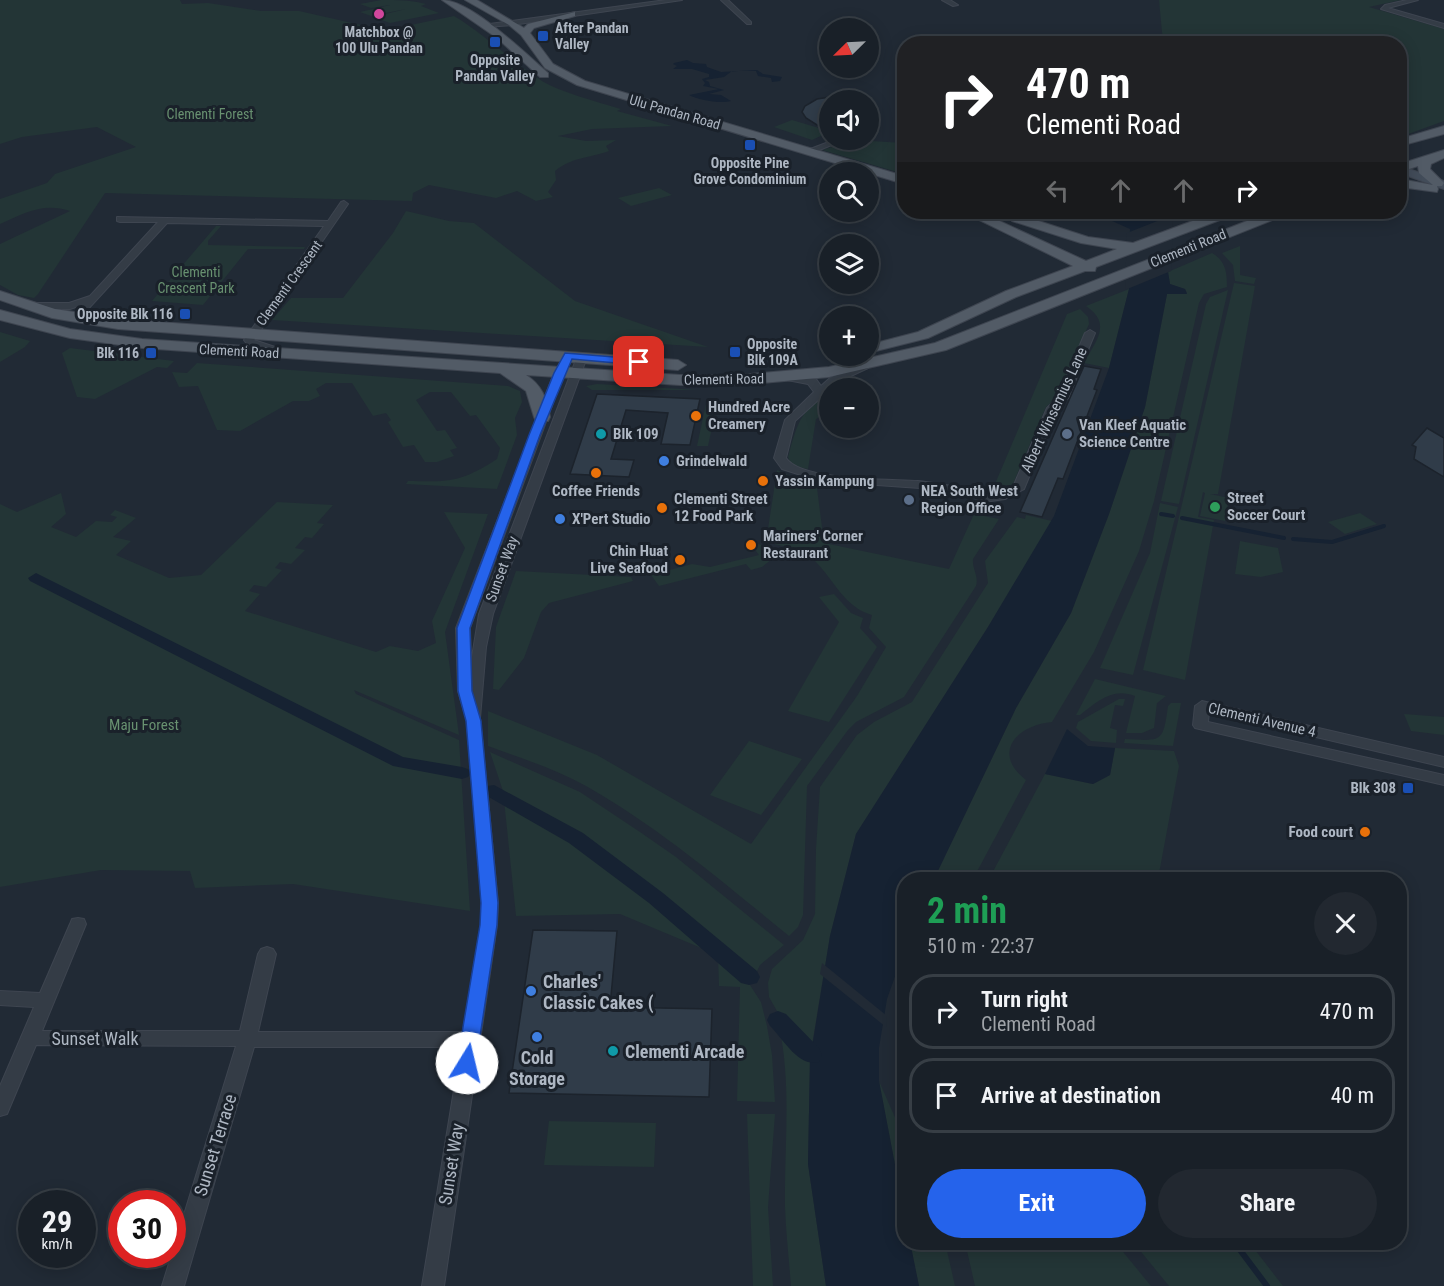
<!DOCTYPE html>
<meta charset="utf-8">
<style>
body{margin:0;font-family:"Roboto Condensed",sans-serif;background:#222830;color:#f1f3f6;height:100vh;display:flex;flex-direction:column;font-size:22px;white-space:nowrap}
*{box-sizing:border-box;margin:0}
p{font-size:20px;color:#9fa3a8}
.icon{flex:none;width:33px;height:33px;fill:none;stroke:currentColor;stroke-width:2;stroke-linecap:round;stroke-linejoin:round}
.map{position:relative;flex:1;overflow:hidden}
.side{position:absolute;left:897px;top:872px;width:510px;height:378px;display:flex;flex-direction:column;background:#192028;border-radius:24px;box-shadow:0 3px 15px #0003,0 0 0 2px #373e45}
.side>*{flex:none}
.banner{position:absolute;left:897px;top:36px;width:510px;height:183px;border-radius:24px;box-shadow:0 3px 15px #0003,0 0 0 2px #373e45;background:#202124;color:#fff;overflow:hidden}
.needle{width:39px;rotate:246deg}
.fabs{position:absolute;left:819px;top:18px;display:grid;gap:12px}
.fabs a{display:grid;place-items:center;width:60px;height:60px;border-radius:50%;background:#192028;box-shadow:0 3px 15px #0003,0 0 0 2px #373e45;font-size:30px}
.speed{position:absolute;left:18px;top:1190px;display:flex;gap:12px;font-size:30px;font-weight:700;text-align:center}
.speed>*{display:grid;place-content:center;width:78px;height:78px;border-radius:50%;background:#192028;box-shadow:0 3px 15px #0003,0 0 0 2px #373e45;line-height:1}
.speed small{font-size:15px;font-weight:400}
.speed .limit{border:9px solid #d22;background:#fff;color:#111}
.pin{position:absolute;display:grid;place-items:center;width:51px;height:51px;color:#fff;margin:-26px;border-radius:12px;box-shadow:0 3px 9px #0006}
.me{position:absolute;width:66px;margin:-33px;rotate:9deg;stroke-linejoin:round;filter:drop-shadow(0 0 4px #0008)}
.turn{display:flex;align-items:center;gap:21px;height:126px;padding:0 30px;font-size:27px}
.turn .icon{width:78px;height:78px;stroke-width:2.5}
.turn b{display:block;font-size:42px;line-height:51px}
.lanes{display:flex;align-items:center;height:57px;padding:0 30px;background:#0003;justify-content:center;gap:30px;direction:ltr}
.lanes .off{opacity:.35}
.round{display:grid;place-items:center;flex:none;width:63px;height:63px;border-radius:32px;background:#222830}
.overview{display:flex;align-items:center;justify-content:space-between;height:102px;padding:0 30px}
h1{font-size:36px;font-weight:700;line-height:45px;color:#1e9e55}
.primary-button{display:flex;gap:12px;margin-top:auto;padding:12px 30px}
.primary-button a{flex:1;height:69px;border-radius:36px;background:#2563eb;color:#fff;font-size:24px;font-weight:700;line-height:69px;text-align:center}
.primary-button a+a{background:#222830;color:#f1f3f6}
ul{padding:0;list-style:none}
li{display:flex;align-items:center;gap:18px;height:75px;margin:0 12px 9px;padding:0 18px;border:3px solid #373e45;border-radius:24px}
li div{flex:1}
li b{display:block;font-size:22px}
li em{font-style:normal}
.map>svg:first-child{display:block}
.green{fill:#233536}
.water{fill:#162232}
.pier{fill:#212a35}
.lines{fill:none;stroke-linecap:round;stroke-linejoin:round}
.stream-far1{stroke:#162232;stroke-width:4}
.stream{stroke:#162232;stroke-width:6}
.canal{fill:#162232;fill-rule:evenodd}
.building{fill:#303c49;stroke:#1c232c;stroke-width:1.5}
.street-casing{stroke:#3e4550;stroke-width:2}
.secondary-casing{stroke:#3e4550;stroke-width:2}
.primary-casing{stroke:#3e4550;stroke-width:2}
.street{fill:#343c46;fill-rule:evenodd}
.secondary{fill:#424c59;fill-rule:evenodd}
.primary{fill:#525b66;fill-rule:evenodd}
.route{fill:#2563eb;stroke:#184099;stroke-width:1.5}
.hotel-dot{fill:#d1479c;stroke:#1a212a;stroke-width:2}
.transit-dot{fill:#1a4fb4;stroke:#1a212a;stroke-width:2}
.food-dot{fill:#e8710a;stroke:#1a212a;stroke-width:2}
.culture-dot{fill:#0f9aa8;stroke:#1a212a;stroke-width:2}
.service-dot{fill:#5c6f8a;stroke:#1a212a;stroke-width:2}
.shop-dot{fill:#3f7fe0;stroke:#1a212a;stroke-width:2}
.leisure-dot{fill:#2e9e5b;stroke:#1a212a;stroke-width:2}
.labels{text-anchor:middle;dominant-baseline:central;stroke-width:6;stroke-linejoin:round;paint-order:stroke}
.far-poi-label{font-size:14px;font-weight:bold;fill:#aeb7c3;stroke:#1a212a}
.far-street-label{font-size:14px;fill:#aeb7c3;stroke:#1a212a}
.far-park-label{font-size:14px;fill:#689170;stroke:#1a212a}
.poi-label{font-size:15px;font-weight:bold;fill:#aeb7c3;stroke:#1a212a;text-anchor:start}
.street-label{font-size:15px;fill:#aeb7c3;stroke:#1a212a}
.park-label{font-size:15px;fill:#689170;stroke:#1a212a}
.near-poi-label{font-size:18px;font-weight:bold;fill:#aeb7c3;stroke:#1a212a;text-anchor:start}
.near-street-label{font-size:18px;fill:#aeb7c3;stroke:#1a212a}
</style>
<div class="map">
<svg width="1444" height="1286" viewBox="0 0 1444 1286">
<rect width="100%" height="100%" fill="#212a35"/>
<g class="green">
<path d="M0,0H180L182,4L208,3L261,11H299L361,25L372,30L396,28L454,16C484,34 509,59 539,79C558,92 598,102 621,109L617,111L672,126L592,129L558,136L586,141L616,140L606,146L609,151C590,158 572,157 555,171L556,180L548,192L553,197L536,201L517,191L496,198L429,185L413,193L412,201L105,193L38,294L34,298L18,295L0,285V244L70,211C43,202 25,213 0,224V199L47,183L55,174L136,147L97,127L22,137L0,144Z"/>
<path d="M381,0C397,0 412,0 426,4L421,6L439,13L390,23L373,17L406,9L371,16L360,12L390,5L371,8L360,4Z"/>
<polygon points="1159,0 1401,0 1369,7 1444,29 1444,121 1400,137 1400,44 1163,43"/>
<polygon points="792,120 829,131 829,132 812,140 774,127"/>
<polygon points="855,140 904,143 904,174 822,150"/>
<polygon points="659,188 672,195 631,206 618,198"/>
<polygon points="406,211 449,221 474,223 575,301 708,347 272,320 291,298 343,298 393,233"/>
<polygon points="216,226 221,226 208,241 208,245 305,247 304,249 248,249 203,305 152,301"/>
<polygon points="1240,246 1240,275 1256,278 1254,284 1235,281 1233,265 1222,253"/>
<path d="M1212,253C1226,261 1227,273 1227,287L1204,294L1199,303L1154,501L1139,551L1094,652L1052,722C1017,725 991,753 1026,780L973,879H934L1016,708L1071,613L1109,514L1145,407L1167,294L1187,293L1185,289L1170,284L1168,272Z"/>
<polygon points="1234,283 1255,286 1218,494 1210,494 1229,498 1225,521 1200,516 1205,493 1203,492 1198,517 1214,520 1185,680 1143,670"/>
<path d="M1129,289L1109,368L1084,363C1095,342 1113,324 1086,306Z"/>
<polygon points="1228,290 1179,504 1161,501 1206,304 1210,297"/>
<polygon points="1080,309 1088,317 1089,324 1057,397 1046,407 1012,486 995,484 1067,314"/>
<polygon points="0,332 30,341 25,347 0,362"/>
<polygon points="70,348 174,361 167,368 157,367 95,399 77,397 62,353"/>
<path d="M197,363L508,386L520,391L522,402L515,418L517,435L497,489L406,484L408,481C451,482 461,482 497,459L500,448L476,415L470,416L451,392H430L416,400L437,431L445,430L457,448L450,450L454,456L437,462H425L414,445L403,447L388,422L391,420L386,413L373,416L352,383H326L316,389L320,396L309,401H293L240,431L217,430L198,386L179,387L172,372L187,373Z"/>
<polygon points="597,384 699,390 592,390 586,386"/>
<path d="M829,393V411L816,419L808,469L797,467L790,462L788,457C796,428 800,408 829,393Z"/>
<polygon points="707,399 718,400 708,446 697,446"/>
<path d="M777,470L817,488L824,543L949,569L974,514L999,519L973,559C972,569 979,576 976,586L904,697L856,722L848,730L807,786L803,915L798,927L789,936C724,883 660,828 586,786C555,769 521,758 488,746V711L597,755L751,844L857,696L886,647L869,628L872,615C844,607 834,580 815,561C802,549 782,546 766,542Z"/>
<polygon points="61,493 66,514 51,527 76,537 96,521 112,522 117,517 110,515 115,510 136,518 113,537 131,541 116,555 169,578 201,575 277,502 333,505 317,523 324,524 312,538 305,537 295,548 305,550 291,564 280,562 275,568 282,570 266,587 254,585 249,591 260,594 245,611 376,652 390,646 418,651 436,643 432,621 465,548 444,512 488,514 445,632 459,735 354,690 356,694 459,740 470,911 293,884 195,888 190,871 101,870 0,887 0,504 17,512"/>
<polygon points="1160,503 1178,507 1133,675 1100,668 1150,553"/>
<polygon points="1360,513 1377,524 1345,534 1328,522"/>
<polygon points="1026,515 1052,521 988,627 856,834 830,936 811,1051 781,1018 769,997 768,983 772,969 803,940 815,914 816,849 820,787 857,735 874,722 912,702 988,583 985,561 1017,517 1025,519"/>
<polygon points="1240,541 1278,548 1283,572 1261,577 1235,574"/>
<polygon points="758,544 782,551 762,567 751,570 746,564 659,586 651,575 692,564 710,567 759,555 756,551"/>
<polygon points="516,571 631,577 633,581 549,603 541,612 524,658 499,690 493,689 496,627"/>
<polygon points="834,594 851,613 863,618 860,628 877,647 829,722 788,711 839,622 819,597"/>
<path d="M1095,679L1166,696L1157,703L1154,728L1142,733H1126L1135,696C1112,687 1097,702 1080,715H1076Z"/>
<polygon points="1119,699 1125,699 1123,706 1115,705 1110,728 1117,730 1116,743 1091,741 1076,728 1078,722"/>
<path d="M1171,703H1181L1173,746L1124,743L1125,739C1162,741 1163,743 1168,706Z"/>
<polygon points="1404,714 1444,717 1444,735 1411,731"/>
<polygon points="749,741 802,759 761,815 710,795"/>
<polygon points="1115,748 1174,751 1179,766 1158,879 989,879 1045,774 1093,784 1110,775"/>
<polygon points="490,752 580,792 640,832 676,857 784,945 760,965 755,975 660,896 578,835 504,794"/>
<polygon points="504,800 575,841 653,900 746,979 761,1002 767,1026 772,1055 775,1102 737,1101 740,987 719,986 718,955 620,914 516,916"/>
<path d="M779,1026L810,1060L808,1164L826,1286H791C789,1260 786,1233 785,1207C784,1147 792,1086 779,1026Z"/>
<polygon points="879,1081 904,1138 904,1212"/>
<polygon points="747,1114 775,1114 768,1207 773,1286 753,1286"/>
<polygon points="549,1121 656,1123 654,1167 544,1165"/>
<polygon points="910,1242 945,1242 955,1286 919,1286"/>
<polygon points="965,1242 1115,1242 1151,1286 975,1286"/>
<polygon points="1133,1242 1249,1242 1283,1286 1169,1286"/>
</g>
<g class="water">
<path d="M687,60L693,63L706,64L707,67L721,72L757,70L763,74L782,77L780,81L772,82L771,78L758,76L756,71H732L724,77L705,80L709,82L710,86L724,90L709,94L721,95L731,101C720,104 699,100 689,95L719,89L703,86L705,83L702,79L709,77V74L692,69H673L677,66L673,64L674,63Z"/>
<polygon points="1092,212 1170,212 1168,272 1170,284 1185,289 1187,294 1167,294 1145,407 1109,514 1071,613 1016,708 934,879 904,879 904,951 887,999 879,1048 879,1081 904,1212 904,1242 910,1242 919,1286 826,1286 808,1164 810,1060 830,936 856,834 988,627 1054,516 1109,368 1129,289 1130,229"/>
<polygon points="1067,729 1088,746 1115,748 1110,775 1093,784 1045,774"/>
</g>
<g class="pier">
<polygon points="1170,216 1173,220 1171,271 1125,290 1127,233"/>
<polygon points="822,963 887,1016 886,1027 820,974"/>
</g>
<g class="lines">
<g class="stream-far1">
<polyline points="1161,514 1173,516"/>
<polyline points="1182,518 1284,538"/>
<polyline points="1293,539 1332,542 1384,526"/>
</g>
<polyline class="stream" points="1234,1242 1267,1286"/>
<g class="canal">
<polygon points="36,573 403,757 462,767 468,769 471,773 468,777 462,779 393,766 30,581 28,578"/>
<polygon points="494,785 583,833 663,893 757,971 760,977 757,983 749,985 741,983 649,903 569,843 487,796 485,791 487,786"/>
<path d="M778,1011L786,1014L819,1048L822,1055L819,1062C799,1068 783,1039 770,1026L767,1020L770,1014Z"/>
</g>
</g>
<g class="building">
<polygon points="830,97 830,127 817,125 806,118 802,112 805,106 817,99"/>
<polygon points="1084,366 1101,369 1094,389 1097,390 1063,479 1058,478 1042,517 1020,512"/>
<polygon points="597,394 700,399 690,445 661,444 668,413 626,410 611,459 634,460 629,477 570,474"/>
<polygon points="1427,428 1444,438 1444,477 1414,459 1416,447 1412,445"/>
<polygon points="533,930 617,931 610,1007 712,1009 709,1097 509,1093"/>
</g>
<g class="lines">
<defs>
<g id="street">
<polygon points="666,0 682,0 512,25 485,27 482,25"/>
<polygon points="721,0 728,0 751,22 751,24 747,24"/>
<polygon points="942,0 950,0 958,5 953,6"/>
<polygon points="1407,0 1418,0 1388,8 1444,24 1444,28 1381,9 1385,5"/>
<rect x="868" y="135" width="4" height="4"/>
<polygon points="834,140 844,140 812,153 805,151"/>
<polygon points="344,201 348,204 254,340 284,350 284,354 249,346 244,340 324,226 167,223 78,320 70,318 82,305 70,309 29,309 24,306 29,303 69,303 90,296 158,222 120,222 117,221 117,217 328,221 341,202"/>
<path d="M1090,330L1095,333L1068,398L1057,409L1024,489L1005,499L991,501L920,488L820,481L782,469L774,458L785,420L814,392L808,384L782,379V375L816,379L821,386L830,378L864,363L868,364V368L838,382L795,421L786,458C801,481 890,479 918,481C943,484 967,489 991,493L1013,487L1047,408L1058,397L1085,333Z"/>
<polygon points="569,353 574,356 564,373 470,628 471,663 479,614 577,357 578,355 586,355 587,357 493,614 486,647 480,718 498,903 497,925 444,1286 422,1286 461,1047 254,1047 184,1286 162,1286 236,1046 36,1045 7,1114 0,1116 0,1086 34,1007 0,1005 0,991 40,993 70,924 72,919 78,918 84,919 86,924 42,1031 240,1031 258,954 261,949 267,947 273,949 276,954 258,1032 463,1032 481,925 482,903 467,721 458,691 456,628 554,373 565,354"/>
<polygon points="1202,701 1444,757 1444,767 1209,712 1208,722 1444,775 1444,785 1195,728 1193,725 1195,706"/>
</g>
<polygon id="secondary" points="1400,166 1444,181 1444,189 1400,173"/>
<g id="primary">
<path d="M442,0C471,0 525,53 548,73V77H540L497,38Z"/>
<polygon points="465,0 477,0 524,28 528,24 575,12 575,16 534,28 530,33 553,64 585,81 904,176 904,184 577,85 545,68 521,35 509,25"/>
<polygon points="1444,126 1444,134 1400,146 1400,139"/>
<polygon points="1444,150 1444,158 1431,164 1430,169 1444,183 1442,186 1437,186 1438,189 1437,192 1400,187 1400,179 1433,185 1419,173 1418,166 1400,172 1400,164"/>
<polygon points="963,212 980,212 1086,261 1117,249 1081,243 1012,221 1010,218 1017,214 1088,237 1133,243 1217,212 1235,212 1233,215 1096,267 1095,271 1085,271 1016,297 928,338 868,353 868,345 918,332 1006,291 1073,266"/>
<path d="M1270,212H1287L1285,215L946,350L829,377L740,385H680L526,375C542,385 547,399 550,417L548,421H536L534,417L526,391L500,373L142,348L70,338L0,320V310L70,329L142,339L680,375H740L829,367L935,343Z"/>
<polygon points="0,291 55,309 118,319 678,360 686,365 678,370 118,329 52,318 0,300"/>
</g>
</defs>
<use href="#street" class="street-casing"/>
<use href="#secondary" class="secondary-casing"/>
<use href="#primary" class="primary-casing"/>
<use href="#street" class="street"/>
<use href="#secondary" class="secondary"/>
<use href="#primary" class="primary"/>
</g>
<polygon class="route" points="565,353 639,359 644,362 639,365 572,359 540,435 470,628 472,691 481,721 498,903 497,925 476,1063 473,1069 467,1071 460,1069 457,1063 480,925 481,903 466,721 458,691 457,628 529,435 554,373"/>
<circle class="hotel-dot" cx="379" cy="14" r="6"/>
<g class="transit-dot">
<rect x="537" y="30" width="12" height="12" rx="3"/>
<rect x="489" y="36" width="12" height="12" rx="3"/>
<rect x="744" y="139" width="12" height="12" rx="3"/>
<rect x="179" y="308" width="12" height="12" rx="3"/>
<rect x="729" y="346" width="12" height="12" rx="3"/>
<rect x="145" y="347" width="12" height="12" rx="3"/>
<rect x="1402" y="782" width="12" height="12" rx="3"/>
</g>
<g class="food-dot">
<circle cx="696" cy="416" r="6"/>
<circle cx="596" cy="473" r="6"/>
<circle cx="763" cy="481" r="6"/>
<circle cx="662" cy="508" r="6"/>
<circle cx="751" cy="545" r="6"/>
<circle cx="680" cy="560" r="6"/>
<circle cx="1365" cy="832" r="6"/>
</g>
<g class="culture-dot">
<circle cx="601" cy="434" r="6"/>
<circle cx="613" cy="1051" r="6"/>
</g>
<g class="service-dot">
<circle cx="1067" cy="434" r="6"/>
<circle cx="909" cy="500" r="6"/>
</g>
<g class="shop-dot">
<circle cx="664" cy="461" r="6"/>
<circle cx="560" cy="519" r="6"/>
<circle cx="531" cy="991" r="6"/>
<circle cx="537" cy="1037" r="6"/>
</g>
<circle class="leisure-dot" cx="1215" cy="507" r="6"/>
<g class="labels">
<g class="far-poi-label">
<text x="555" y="28" text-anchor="start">After Pandan<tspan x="555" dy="16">Valley</tspan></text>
<text x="379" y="32">Matchbox @<tspan x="379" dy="16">100 Ulu Pandan</tspan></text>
<text x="495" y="60">Opposite<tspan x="495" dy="16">Pandan Valley</tspan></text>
<text x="750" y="163">Opposite Pine<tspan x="750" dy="16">Grove Condominium</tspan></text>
<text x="173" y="314" text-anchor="end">Opposite Blk 116</text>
<text x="747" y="344" text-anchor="start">Opposite<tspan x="747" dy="16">Blk 109A</tspan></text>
<text x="139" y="353" text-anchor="end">Blk 116</text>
</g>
<g class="far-street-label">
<text transform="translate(675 112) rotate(16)">Ulu Pandan Road</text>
<text transform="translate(1188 248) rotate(-22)">Clementi Road</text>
<text transform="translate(289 283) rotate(-54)">Clementi Crescent</text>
<text transform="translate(239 351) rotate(3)">Clementi Road</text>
<text transform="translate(724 379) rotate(-1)">Clementi Road</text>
</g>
<g class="far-park-label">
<text x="210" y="114">Clementi Forest</text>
<text x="196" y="272">Clementi<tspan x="196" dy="16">Crescent Park</tspan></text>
</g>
<g class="poi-label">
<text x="708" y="407">Hundred Acre<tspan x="708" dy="17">Creamery</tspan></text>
<text x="1079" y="425">Van Kleef Aquatic<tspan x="1079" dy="17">Science Centre</tspan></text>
<text x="613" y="434">Blk 109</text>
<text x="676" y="461">Grindelwald</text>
<text x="775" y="481">Yassin Kampung</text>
<text x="596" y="491" text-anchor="middle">Coffee Friends</text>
<text x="921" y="491">NEA South West<tspan x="921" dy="17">Region Office</tspan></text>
<text x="1227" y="498">Street<tspan x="1227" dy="17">Soccer Court</tspan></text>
<text x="674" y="499">Clementi Street<tspan x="674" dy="17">12 Food Park</tspan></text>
<text x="572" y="519">X'Pert Studio</text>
<text x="763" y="536">Mariners' Corner<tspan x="763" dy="17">Restaurant</tspan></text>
<text x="668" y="551" text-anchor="end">Chin Huat<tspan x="668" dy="17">Live Seafood</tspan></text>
<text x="1396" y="788" text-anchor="end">Blk 308</text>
<text x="1353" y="832" text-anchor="end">Food court</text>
</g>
<g class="street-label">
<text transform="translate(1054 410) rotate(-65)">Albert Winsemius Lane</text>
<text transform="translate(502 569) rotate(-70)">Sunset Way</text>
<text transform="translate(1262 720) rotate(13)">Clementi Avenue 4</text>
</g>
<g class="park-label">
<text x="144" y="725">Maju Forest</text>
</g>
<g class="near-poi-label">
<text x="543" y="981">Charles'<tspan x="543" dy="21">Classic Cakes (</tspan></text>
<text x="625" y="1051">Clementi Arcade</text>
<text x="537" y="1057" text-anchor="middle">Cold<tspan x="537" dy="21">Storage</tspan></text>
</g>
<g class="near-street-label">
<text x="95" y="1038">Sunset Walk</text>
<text transform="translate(215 1145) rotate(-73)">Sunset Terrace</text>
<text transform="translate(451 1164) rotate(-81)">Sunset Way</text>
</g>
</g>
</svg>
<div class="fabs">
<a><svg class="needle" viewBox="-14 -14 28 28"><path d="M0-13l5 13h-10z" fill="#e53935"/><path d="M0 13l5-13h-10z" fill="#9fa3a8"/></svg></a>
<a><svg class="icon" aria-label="sound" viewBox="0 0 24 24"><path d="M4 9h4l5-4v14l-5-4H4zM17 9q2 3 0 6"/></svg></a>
<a><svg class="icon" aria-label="search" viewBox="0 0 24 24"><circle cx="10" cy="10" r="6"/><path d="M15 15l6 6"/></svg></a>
<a><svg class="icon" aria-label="layers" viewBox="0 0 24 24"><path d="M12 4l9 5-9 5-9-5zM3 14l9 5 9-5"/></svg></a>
<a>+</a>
<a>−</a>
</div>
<div class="speed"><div>29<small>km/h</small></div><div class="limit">30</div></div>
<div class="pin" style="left:639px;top:362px;background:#d93025"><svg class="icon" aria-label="arrive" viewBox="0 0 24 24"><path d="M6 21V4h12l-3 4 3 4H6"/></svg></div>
<svg class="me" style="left:467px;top:1063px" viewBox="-20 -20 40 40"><circle r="19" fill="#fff"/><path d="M0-13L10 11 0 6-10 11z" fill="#2563eb"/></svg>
<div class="banner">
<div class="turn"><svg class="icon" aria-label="right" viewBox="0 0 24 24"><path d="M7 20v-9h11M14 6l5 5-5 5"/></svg><div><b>470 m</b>Clementi Road</div></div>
<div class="lanes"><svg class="icon off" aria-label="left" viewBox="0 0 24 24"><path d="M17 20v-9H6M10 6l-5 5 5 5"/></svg><svg class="icon off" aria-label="ahead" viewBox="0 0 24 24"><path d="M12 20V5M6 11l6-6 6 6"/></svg><svg class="icon off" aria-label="ahead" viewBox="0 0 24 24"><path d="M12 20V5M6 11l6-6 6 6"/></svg><svg class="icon" aria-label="right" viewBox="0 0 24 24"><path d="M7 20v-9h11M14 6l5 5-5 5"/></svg></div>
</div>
<section class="side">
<div class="overview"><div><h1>2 min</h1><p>510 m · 22:37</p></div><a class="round"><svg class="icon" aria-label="close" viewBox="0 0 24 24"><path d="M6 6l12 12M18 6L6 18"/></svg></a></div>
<ul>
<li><svg class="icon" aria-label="right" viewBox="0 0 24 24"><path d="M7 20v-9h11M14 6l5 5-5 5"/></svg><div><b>Turn right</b><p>Clementi Road</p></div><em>470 m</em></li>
<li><svg class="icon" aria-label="arrive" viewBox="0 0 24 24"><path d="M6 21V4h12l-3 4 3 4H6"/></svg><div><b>Arrive at destination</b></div><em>40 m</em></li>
</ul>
<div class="primary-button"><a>Exit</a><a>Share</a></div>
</section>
</div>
